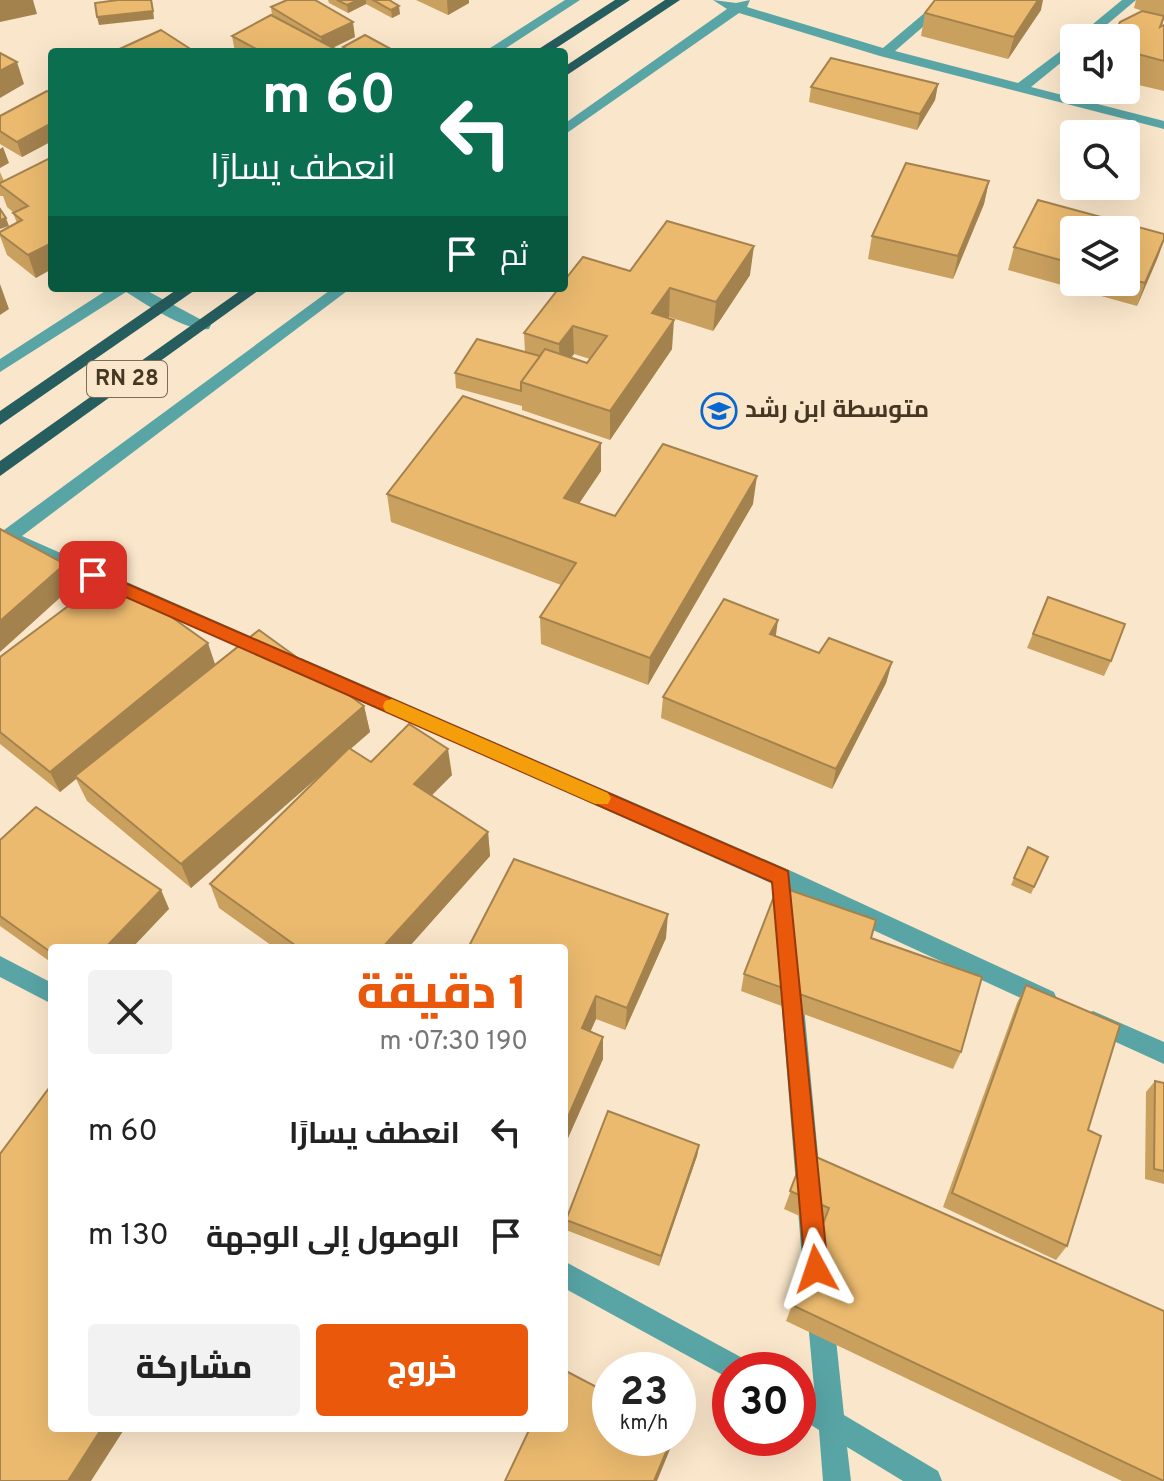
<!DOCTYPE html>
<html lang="ar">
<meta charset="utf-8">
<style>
body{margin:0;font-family:Overpass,Cairo,sans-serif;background:#f2f2f2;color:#222;direction:rtl;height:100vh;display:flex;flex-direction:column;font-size:30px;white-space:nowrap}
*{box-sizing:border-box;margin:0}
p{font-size:26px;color:#767676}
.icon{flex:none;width:44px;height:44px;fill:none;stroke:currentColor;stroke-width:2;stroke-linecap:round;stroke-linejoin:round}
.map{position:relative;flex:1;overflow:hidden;direction:ltr}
.drawer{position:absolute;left:48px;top:944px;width:520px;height:488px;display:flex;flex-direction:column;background:#fff;border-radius:8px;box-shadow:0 8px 32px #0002;direction:rtl}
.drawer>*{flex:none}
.hud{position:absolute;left:48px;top:48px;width:520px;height:244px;border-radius:8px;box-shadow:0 8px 32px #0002;direction:rtl;background:#0b6e4f;color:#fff;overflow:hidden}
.tools{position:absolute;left:1060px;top:24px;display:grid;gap:16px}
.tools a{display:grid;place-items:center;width:80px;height:80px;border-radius:8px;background:#fff;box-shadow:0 8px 32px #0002;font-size:40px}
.speed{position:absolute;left:592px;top:1352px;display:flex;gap:16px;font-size:40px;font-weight:700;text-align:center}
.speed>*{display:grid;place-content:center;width:104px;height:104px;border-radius:50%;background:#fff;box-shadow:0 8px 32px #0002;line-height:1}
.speed small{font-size:20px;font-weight:400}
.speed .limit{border:12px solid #d22;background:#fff;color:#111}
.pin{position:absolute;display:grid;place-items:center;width:68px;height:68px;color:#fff;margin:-34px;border-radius:16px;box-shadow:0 4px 12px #0006}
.me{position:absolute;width:88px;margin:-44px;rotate:355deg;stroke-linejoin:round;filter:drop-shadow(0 0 6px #0008)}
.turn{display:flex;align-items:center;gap:28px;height:168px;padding:0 40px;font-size:36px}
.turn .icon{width:104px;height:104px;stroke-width:2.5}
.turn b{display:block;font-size:56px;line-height:68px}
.then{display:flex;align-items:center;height:76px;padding:0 40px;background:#0003;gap:16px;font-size:30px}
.round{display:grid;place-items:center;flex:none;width:84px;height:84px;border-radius:8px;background:#f2f2f2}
.summary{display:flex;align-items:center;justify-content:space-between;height:136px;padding:0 40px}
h1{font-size:48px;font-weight:800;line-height:60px;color:#ea580c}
.action{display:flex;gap:16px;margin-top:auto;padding:16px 40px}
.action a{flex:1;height:92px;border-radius:8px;background:#ea580c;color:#fff;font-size:32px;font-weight:800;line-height:92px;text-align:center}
.action a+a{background:#f2f2f2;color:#222}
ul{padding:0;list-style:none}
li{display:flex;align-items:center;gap:24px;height:104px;padding:0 40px}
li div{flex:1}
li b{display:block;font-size:30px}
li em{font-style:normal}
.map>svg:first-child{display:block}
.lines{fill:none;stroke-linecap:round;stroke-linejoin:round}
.minor{fill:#59a5a6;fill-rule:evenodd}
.major{fill:#265d5e;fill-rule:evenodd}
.wall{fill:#caa05f;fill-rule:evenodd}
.shaded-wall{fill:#a4824e}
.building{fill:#ebba6f;stroke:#a4824e;stroke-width:2}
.route{fill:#ea580c;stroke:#983908;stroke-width:2}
.slow{fill:#f59e0b}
.labels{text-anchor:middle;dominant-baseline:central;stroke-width:6;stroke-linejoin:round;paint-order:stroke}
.shield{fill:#fae6ca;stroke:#7b6c56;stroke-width:2}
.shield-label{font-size:22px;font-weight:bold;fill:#453724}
.poi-label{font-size:24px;font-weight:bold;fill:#453724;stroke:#fae6ca;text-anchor:start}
</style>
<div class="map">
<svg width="1164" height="1481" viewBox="0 0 1164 1481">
<rect width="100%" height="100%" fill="#fae6ca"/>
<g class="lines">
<g class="minor">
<polygon points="565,0 580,0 500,52 484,52"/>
<polygon points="713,0 736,3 750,0 747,7 883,48 940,0 954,0 895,51 1018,83 1074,41 1074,52 1031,87 1164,121 1164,129 880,56 739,13 564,135 564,124 727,9"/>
<polygon points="1122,0 1136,0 1091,38 1076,38"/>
<path d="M110,288H142L211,325L209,329C188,333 144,303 126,292L0,372V359Z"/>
<polygon points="333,288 351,288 22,536 275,647 278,652 275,657 261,657 9,546 0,550 0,530 4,530"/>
<polygon points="301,658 789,870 1054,992 1057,999 1054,1006 1046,1009 1038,1006 773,884 294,671 291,666 294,661"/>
<polygon points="0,956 52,983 52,1004 0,977"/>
<polygon points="791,975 799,978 802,985 829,1272 825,1281 816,1285 807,1281 803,1272 780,985 783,978"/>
<polygon points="1093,1011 1164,1042 1164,1064 1085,1028 1082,1021 1085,1014"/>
<polygon points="564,1261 748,1361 752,1370 730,1370 730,1379 564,1288"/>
<polygon points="820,1298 829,1302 833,1311 844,1415 938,1471 942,1481 903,1481 847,1447 851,1481 823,1481 819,1430 798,1417 798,1389 815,1398 807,1311 811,1302"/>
</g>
<g class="major">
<polygon points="615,0 630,0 550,52 534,52"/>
<polygon points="665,0 680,0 564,77 564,67"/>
<polygon points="179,288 198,288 0,425 0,411"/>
<polygon points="244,288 262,288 0,476 0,461"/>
</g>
</g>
<g class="wall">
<polygon points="328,0 392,0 391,1 400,14 392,18 366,4 348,13 329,3"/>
<polygon points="416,0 469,0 469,3 448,15"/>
<polygon points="1136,0 1164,0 1164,19 1162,26 1164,25 1164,91 1126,82 1126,38 1083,38 1114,35 1148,13 1134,8"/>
<polygon points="271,7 355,37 333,48 341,52 235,52 232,36 272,16"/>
<polygon points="1041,10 1008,59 921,36 925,13"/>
<polygon points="938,84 935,100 917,130 809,102 811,87"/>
<polygon points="52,94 52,141 22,157 0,144 0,116"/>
<polygon points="52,157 36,278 7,255 0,236 0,232 17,223 13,213 14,213 7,207 3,196 0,196 0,172 4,181"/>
<polygon points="989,181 984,204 953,279 868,259 872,236"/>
<path d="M1038,200L1164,234V240L1158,257L1137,306L1008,270L1014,247ZM1074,230H1126V282H1074Z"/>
<path d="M630,271L750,275L713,331L669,317L668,318L672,349L610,440L522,410V406L456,388L455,373L525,352L524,333ZM574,354L590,359L587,363L571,357Z"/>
<polygon points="601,471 579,503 615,516 753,504 648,685 541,644 540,617 561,585 391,522 387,494"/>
<polygon points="1048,597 1111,661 1104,676 1027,648"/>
<polygon points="776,636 819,653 892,662 886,683 832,789 661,718 663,697"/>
<polygon points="0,657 215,664 364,706 370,732 350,749 371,762 452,775 432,795 488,832 490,856 408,948 275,948 219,908 210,884 334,762 191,888 87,801 76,779 60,792 0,744"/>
<polygon points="0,840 161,890 169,909 52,948 52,963 0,926"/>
<polygon points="1028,847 1048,857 1031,894 1011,885"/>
<polygon points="666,938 625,1030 596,1019 590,1032 603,1037 603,1059 564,1147 564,948"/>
<polygon points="744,974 961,1052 953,1069 741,991"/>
<polygon points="1026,985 1088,1130 1067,1246 1056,1260 943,1207 1017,1003"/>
<polygon points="1155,1081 1164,1083 1164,1184 1145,1179 1146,1092"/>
<polygon points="699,1145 697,1156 659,1266 566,1230 566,1220"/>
<polygon points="805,1152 1164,1481 1122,1481 786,1321 822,1226 784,1209"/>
</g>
<g class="shaded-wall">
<polygon points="0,0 33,0 37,14 0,22"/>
<polygon points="152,0 154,19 99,25 97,17"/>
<polygon points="358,0 366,0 366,4 348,13 347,5"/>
<polygon points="447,0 469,0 469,3 448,15"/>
<polygon points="1038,0 1043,0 1041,10 1008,59 1014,37"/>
<polygon points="399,6 400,14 392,18 391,10"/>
<polygon points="353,22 355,37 323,52 321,37"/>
<polygon points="17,62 24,84 0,98 0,71"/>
<polygon points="938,84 935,100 917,130 920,114"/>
<polygon points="52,123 52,141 22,157 17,142"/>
<polygon points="3,147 9,163 0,168 0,149"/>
<polygon points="989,181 984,204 953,279 958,256"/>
<polygon points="6,218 9,226 0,229 0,220"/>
<polygon points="1164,239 1158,257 1137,306 1145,283"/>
<polygon points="52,243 52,269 36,278 28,255"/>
<polygon points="754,246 750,275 713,331 716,302"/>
<polygon points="0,284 9,309 0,315"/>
<polygon points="670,288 669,317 651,342 652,313"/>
<polygon points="674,320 672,349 610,440 610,411"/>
<polygon points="573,326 574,354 560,373 559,344"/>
<polygon points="601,443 601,471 564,526 564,498"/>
<polygon points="757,476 753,504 648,685 650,658"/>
<polygon points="65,564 73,586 0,652 0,621"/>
<polygon points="778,620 775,642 770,634"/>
<polygon points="208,643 215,664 75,776 76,779 60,792 50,772"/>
<polygon points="892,662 886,683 832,789 836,769"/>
<polygon points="364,706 370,732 191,888 181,864"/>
<polygon points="448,749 452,775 418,809 414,784"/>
<polygon points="488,832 490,856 408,948 382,948"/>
<polygon points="161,890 169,909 132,948 105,948"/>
<polygon points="668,914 666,938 625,1030 627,1008"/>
<polygon points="596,996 596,1019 582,1050 582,1028"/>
<polygon points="603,1037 603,1059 564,1147 564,1126"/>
<polygon points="699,1145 697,1156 659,1266 661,1256"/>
<polygon points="102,1428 125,1428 91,1481 68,1481"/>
<polygon points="672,1438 674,1438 673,1442 657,1481 654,1481"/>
</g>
<g class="building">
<polygon points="118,0 151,0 153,11 97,17 95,3"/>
<polygon points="287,0 315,0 353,22 321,37 271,7"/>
<polygon points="337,0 358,0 347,5"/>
<polygon points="373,0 389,0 399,6 391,10"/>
<polygon points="935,0 1038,0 1014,37 925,13"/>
<polygon points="1142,11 1164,16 1160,27 1164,25 1164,61 1126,51 1126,38 1083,37 1102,28 1114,35 1120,22"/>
<polygon points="271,15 341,52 262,52 232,36"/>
<polygon points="161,30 195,52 113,52"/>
<polygon points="365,35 391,49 386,52 352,52 343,47"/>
<polygon points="0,53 17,62 0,71"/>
<polygon points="831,58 938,84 920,114 811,87"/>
<polygon points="47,91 52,94 52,123 17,142 0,131 0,116"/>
<polygon points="52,157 52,243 28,255 0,234 0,232 22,220 13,213 28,206 0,185 0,183"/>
<polygon points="906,163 989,181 958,256 872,236"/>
<polygon points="1038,200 1164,234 1164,239 1145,283 1126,278 1126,230 1074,230 1074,264 1014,247"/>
<polygon points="0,209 6,218 0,220"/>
<polygon points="667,221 754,246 716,302 670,288 652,313 674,320 610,411 521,382 545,349 587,363 607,336 573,326 559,344 524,333 559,288 564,288 564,281 583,257 630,271"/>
<polygon points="477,339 540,356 521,382 521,391 455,373"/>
<polygon points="463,396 601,443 564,498 615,516 663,444 757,476 650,658 540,617 576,563 387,494"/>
<polygon points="0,529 65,564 0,621"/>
<polygon points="111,574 208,643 50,772 0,732 0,657"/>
<polygon points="1048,597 1125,624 1111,661 1033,634"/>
<polygon points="724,599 778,620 770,634 819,653 829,638 892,662 836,769 663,697"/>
<polygon points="259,630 364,706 181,864 75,776"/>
<polygon points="409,724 448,749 414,784 488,832 382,948 299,948 210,884 349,748 371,762"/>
<polygon points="36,807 161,890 105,948 52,948 52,953 0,916 0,840"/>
<polygon points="1028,847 1048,857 1034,887 1014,878"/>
<polygon points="514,859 668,914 627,1008 596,996 582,1028 603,1037 564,1126 564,948 468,948"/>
<polygon points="778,886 876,920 871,938 982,977 961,1052 744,974"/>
<polygon points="1026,985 1120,1025 1088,1130 1101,1136 1067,1246 952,1193"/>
<polygon points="1155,1081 1164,1083 1164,1171 1154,1169"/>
<polygon points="52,1084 52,1428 102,1428 68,1481 0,1481 0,1154"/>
<polygon points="608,1111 699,1145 661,1256 566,1220"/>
<polygon points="805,1152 1164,1311 1164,1481 792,1305 829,1208 790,1191"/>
<polygon points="564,1370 610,1394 610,1438 672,1438 654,1481 505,1481 530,1428 564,1428"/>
</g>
<polygon class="route" points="93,569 788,871 828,1269 824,1277 816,1280 808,1277 805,1269 772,882 87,580 85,575"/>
<polygon class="slow" points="392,699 608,793 611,798 608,804 595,804 385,711 383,706 385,701"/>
<defs>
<symbol id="school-ring" viewBox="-11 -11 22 22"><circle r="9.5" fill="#fae6ca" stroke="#0767d0" stroke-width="1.5"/><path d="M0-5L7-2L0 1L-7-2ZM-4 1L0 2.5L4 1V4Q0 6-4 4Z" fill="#0767d0"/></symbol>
</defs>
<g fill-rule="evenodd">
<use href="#school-ring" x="699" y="391" width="40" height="40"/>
</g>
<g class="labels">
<rect class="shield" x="87" y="361" width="80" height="36" rx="6"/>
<g class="shield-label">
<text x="127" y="379">RN 28</text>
</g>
<g class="poi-label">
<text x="745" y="411">متوسطة ابن رشد</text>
</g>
</g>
</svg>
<div class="tools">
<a><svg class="icon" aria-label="sound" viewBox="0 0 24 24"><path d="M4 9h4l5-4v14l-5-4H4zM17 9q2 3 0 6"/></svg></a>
<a><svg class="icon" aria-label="search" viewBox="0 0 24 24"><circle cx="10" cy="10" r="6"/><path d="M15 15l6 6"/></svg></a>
<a><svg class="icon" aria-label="layers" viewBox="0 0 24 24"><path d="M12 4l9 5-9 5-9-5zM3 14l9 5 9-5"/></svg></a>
</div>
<div class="speed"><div>23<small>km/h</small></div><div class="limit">30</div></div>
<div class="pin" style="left:93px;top:575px;background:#d93025"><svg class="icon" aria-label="arrive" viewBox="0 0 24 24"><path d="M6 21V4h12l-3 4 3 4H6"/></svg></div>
<svg class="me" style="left:816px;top:1269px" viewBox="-20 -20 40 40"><path d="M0-17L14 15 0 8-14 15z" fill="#ea580c" stroke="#fff" stroke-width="4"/></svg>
<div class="hud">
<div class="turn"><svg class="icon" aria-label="left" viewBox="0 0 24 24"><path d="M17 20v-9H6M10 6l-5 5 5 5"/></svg><div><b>60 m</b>انعطف يسارًا</div></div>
<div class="then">ثم<svg class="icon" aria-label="arrive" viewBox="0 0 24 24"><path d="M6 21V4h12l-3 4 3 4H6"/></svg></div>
</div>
<section class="drawer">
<div class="summary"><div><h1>1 دقيقة</h1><p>190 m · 07:30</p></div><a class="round"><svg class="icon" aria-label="close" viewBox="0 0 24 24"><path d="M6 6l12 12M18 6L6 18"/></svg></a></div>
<ul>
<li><svg class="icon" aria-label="left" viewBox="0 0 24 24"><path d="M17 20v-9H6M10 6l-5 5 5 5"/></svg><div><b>انعطف يسارًا</b></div><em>60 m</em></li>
<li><svg class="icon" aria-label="arrive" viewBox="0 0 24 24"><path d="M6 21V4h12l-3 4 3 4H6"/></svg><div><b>الوصول إلى الوجهة</b></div><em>130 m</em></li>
</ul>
<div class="action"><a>خروج</a><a>مشاركة</a></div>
</section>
</div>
